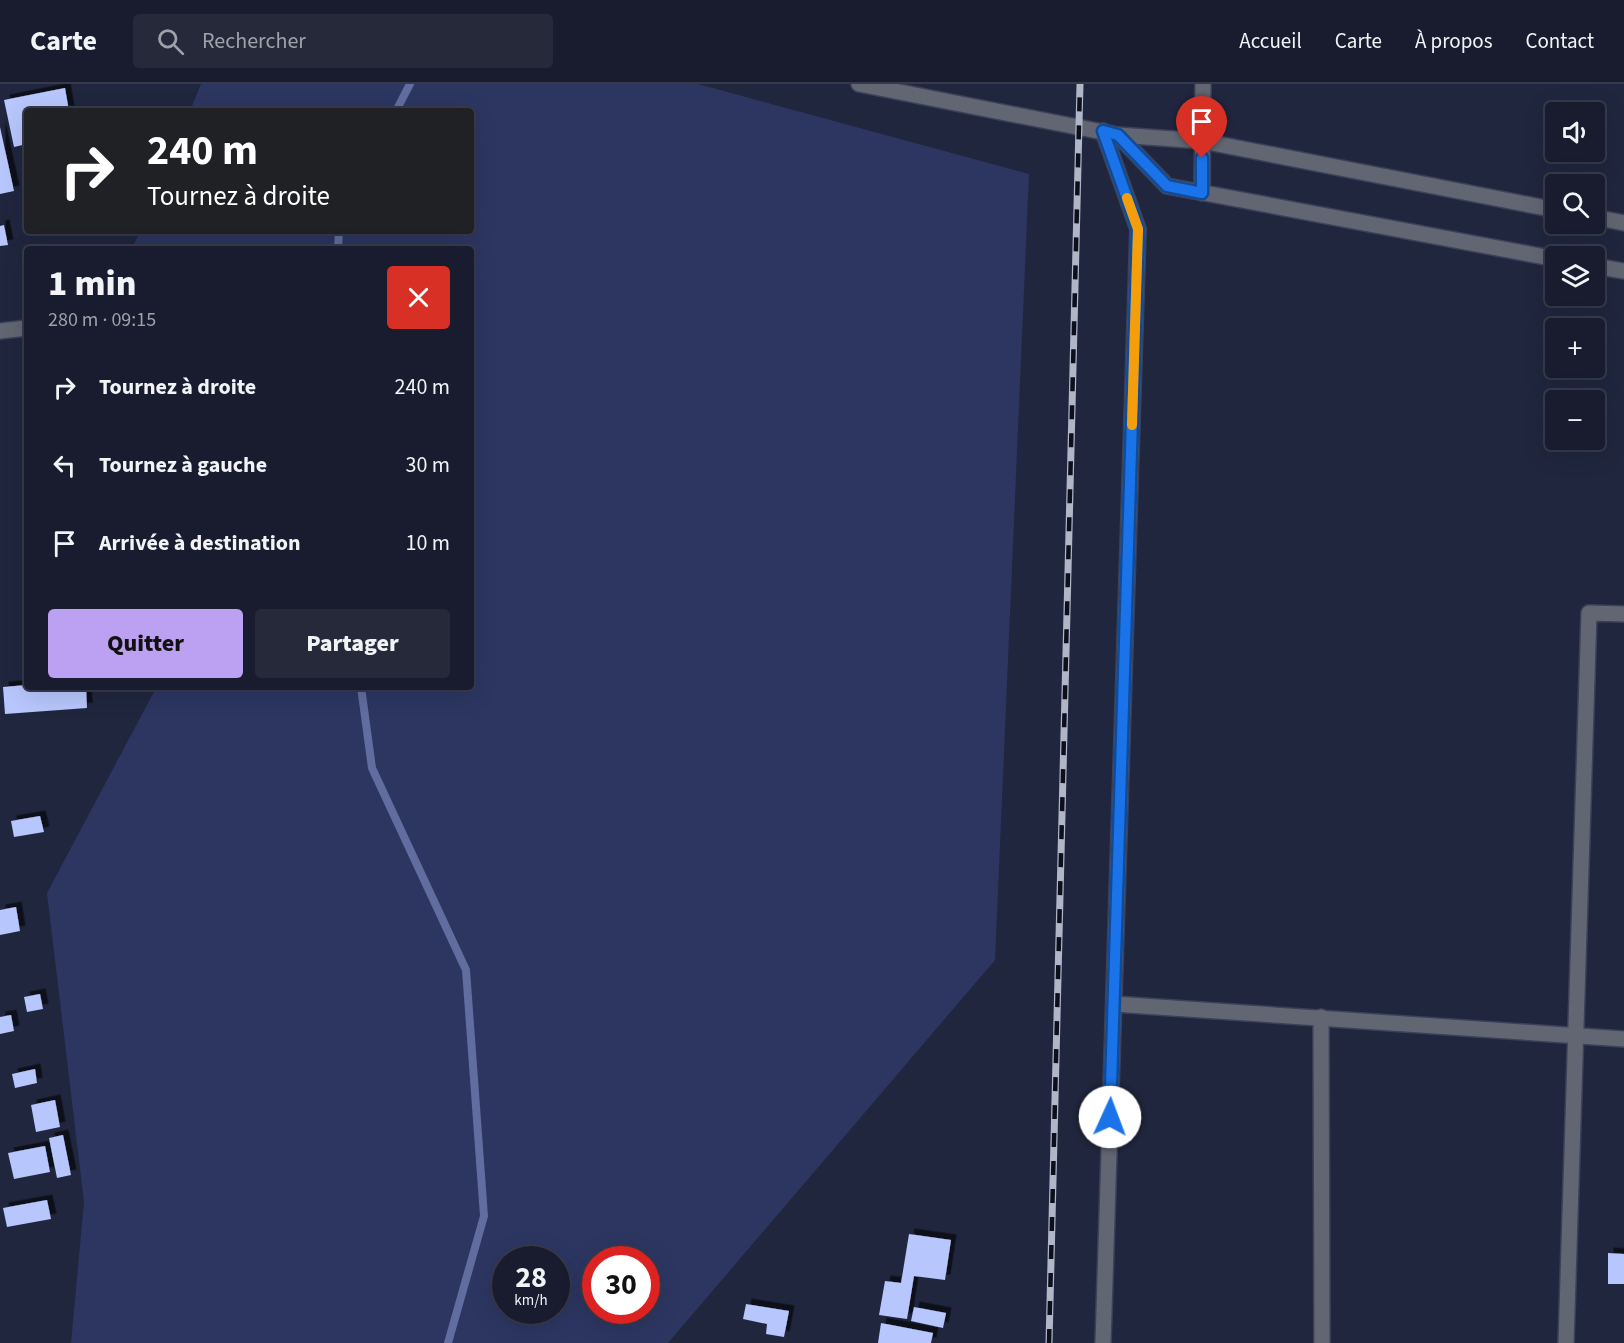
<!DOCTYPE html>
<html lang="fr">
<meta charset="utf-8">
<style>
body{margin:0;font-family:"Source Sans 3",sans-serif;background:#25293a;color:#f1f3f6;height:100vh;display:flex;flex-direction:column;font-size:22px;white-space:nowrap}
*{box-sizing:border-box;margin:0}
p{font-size:20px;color:#9fa1aa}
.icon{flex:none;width:33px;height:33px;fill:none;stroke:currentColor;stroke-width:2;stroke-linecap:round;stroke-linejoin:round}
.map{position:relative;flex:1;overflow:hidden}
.side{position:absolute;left:24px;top:162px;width:450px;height:444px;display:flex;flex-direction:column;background:#181c2e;border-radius:6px;box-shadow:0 6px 24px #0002,0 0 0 2px #363a4a}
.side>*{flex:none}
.guide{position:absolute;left:24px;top:24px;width:450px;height:126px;border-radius:6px;box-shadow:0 6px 24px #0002,0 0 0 2px #363a4a;background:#202124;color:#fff;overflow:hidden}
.fabs{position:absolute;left:1545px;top:18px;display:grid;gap:12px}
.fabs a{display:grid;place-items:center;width:60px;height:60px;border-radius:6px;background:#181c2e;box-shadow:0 6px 24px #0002,0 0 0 2px #363a4a;font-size:30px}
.speed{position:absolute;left:492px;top:1162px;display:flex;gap:12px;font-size:30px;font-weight:700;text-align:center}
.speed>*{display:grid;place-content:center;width:78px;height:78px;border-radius:50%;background:#181c2e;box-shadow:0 6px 24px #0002,0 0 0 2px #363a4a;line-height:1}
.speed small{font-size:15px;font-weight:400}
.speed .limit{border:9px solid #d22;background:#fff;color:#111}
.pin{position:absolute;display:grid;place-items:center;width:51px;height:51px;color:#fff;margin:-62px -26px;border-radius:50% 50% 50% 0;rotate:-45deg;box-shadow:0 0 6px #0007}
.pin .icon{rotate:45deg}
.me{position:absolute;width:66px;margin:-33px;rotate:2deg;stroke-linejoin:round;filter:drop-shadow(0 0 4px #0008)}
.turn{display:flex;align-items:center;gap:21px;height:126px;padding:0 24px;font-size:27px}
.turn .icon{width:78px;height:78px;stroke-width:2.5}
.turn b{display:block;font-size:42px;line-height:51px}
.round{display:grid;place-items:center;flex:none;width:63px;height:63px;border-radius:6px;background:#25293a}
.overview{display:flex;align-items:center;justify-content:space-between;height:102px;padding:0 24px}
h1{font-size:36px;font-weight:800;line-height:45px}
.primary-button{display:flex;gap:12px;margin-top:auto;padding:12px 24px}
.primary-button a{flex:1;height:69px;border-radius:6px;background:#bca0f2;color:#111;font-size:24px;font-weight:800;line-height:69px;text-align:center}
.primary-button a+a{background:#25293a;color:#f1f3f6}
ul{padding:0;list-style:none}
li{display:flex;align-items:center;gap:18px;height:78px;padding:0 24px}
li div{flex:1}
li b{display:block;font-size:22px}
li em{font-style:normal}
header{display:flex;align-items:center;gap:36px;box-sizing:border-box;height:84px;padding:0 30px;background:#181c2e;border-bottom:2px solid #363a4a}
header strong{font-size:28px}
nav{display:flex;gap:33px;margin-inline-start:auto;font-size:21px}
.search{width:420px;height:54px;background:#25293a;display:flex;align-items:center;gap:15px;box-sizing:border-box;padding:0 21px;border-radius:6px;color:#9fa1aa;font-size:22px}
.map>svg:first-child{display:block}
.green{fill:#2c3661;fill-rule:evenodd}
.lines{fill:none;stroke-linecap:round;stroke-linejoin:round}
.stream{stroke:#616d9e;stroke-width:8}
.building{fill:#b7c6fc;filter:url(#shadow)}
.minor-casing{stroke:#3b4158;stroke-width:18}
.minor{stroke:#626672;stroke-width:15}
.rail-casing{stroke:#b0b5c8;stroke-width:7}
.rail{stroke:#0d101b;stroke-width:4.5;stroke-dasharray:14;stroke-linecap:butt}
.route-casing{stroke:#114b97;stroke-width:15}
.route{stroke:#1a73e8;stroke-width:10}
.slow{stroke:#f59e0b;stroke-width:10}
</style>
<header>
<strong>Carte</strong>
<div class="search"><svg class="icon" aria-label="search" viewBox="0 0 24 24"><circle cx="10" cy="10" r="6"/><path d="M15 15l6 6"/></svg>Rechercher</div>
<nav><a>Accueil</a><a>Carte</a><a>À propos</a><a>Contact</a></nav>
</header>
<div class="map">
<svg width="1624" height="1259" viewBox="0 0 1624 1259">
<defs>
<filter id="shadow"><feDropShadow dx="5.5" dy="-5.5" stdDeviation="0" flood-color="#0009"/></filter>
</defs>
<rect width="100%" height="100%" fill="#20263e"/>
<path class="green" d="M201,0H698L1029,90L995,876L668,1259H71L84,1118L47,809L155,606L154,603H471V165H132L140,147H471V27H190ZM506,1176H556V1227H506ZM596,1176H646V1227H596Z"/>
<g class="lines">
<g class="stream">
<polyline points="396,27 410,0"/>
<polyline points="338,165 339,147"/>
<polyline points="361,603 372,684 466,886 484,1132 448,1259"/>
</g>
</g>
<g class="building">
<polygon points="65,4 69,27 27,27 27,60 14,63 4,16"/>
<polygon points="0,43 14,107 0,110"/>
<polygon points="4,141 8,161 0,162 0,142"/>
<polygon points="27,601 27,603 86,603 87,624 5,630 3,603"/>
<polygon points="40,732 44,748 14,753 11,737"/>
<polygon points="16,823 20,847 0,851 0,826"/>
<polygon points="40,910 43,925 27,928 24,913"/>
<polygon points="11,931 14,947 0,950 0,933"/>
<polygon points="35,985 37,999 15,1004 12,990"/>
<polygon points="55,1016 60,1043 36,1048 31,1021"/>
<polygon points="63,1051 71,1091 57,1094 49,1054"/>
<polygon points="45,1062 50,1088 14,1095 8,1069"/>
<polygon points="47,1116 51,1135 7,1143 3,1124"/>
<polygon points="909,1150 951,1156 945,1196 914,1192 907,1235 879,1231 885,1197 901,1199"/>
<polygon points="1608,1169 1624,1170 1624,1200 1608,1200"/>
<polygon points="746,1220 789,1227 784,1253 766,1250 767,1240 743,1235"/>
<polygon points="914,1223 946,1229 943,1244 911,1237"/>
<polygon points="881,1239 933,1249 931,1259 878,1259"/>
</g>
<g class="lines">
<defs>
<g id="minor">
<polyline points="859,0 1118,51 1202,57 1556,126"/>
<polyline points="1118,51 1167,102 1556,175"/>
<polyline points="1202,109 1203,0"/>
<polyline points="1594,133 1624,139"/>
<polyline points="1594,182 1624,187"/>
<polyline points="0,247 27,244"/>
<polyline points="1114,920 1624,955"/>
<polyline points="1321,933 1322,1259"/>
<polyline points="1103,1259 1138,145 1103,47"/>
<polyline points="1566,1259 1589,529 1624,530"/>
</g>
</defs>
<use href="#minor" class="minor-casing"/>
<use href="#minor" class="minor"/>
<defs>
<polyline id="rail" points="1049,1259 1080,0"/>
</defs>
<use href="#rail" class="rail-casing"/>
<use href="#rail" class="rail"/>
</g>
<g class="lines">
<defs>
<polyline id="route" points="1110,1033 1138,145 1103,47 1118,51 1167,102 1202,109 1202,74"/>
</defs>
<use href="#route" class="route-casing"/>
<use href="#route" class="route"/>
<polyline class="slow" points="1127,114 1138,145 1132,341"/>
</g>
</svg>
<div class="fabs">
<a><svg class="icon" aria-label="sound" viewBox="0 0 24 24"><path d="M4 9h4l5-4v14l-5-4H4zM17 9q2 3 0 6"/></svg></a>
<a><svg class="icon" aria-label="search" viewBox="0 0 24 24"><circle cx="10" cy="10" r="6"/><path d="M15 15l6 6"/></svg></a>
<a><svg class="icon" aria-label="layers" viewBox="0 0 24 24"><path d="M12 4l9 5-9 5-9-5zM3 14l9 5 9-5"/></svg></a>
<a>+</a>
<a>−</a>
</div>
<div class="speed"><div>28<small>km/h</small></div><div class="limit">30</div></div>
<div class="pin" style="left:1202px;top:74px;background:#d93025"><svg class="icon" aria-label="arrive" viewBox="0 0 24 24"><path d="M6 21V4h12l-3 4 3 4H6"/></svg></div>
<svg class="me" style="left:1110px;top:1033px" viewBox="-20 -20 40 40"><circle r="19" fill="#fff"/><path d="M0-13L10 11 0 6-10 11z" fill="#1a73e8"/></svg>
<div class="guide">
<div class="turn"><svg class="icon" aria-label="right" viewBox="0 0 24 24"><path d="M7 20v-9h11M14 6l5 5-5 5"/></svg><div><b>240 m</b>Tournez à droite</div></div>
</div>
<section class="side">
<div class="overview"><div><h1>1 min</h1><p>280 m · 09:15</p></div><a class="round" style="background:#d93025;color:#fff"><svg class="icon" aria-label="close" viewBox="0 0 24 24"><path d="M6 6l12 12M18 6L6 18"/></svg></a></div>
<ul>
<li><svg class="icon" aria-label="right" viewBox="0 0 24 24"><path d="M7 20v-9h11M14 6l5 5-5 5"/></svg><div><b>Tournez à droite</b></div><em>240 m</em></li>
<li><svg class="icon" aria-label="left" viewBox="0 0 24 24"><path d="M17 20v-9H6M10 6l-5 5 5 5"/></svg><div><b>Tournez à gauche</b></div><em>30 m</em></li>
<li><svg class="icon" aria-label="arrive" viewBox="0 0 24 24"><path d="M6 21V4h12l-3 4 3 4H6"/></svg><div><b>Arrivée à destination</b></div><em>10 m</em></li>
</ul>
<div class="primary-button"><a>Quitter</a><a>Partager</a></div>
</section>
</div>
